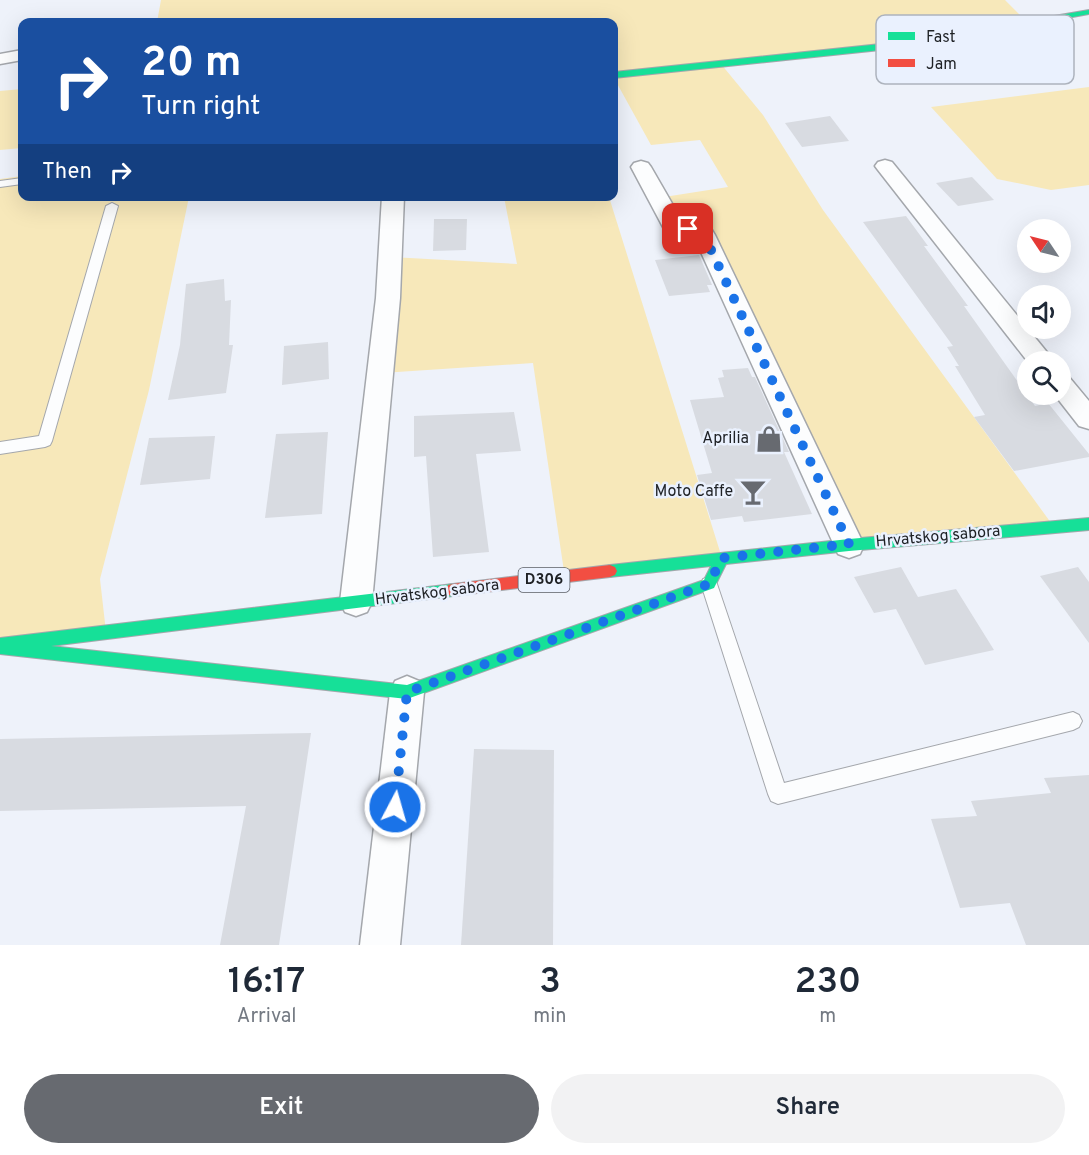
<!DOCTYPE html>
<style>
body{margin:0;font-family:Overpass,sans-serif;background:#f2f2f3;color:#1f2937;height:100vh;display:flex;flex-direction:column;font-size:22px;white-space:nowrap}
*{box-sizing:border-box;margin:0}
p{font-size:20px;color:#747a83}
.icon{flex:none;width:33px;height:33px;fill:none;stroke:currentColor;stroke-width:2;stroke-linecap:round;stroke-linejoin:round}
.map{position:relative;height:945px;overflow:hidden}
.panel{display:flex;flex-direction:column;background:#fff;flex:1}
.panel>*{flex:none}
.guide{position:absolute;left:18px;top:18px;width:600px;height:183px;border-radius:12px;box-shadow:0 6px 24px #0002;background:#1a4fa0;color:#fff;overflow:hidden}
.needle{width:39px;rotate:305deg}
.buttons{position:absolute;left:1017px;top:219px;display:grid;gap:12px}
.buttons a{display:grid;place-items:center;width:54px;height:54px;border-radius:50%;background:#fff;box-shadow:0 6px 24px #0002;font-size:30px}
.pin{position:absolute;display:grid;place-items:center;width:51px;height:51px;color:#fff;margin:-26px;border-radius:12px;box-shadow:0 3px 9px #0006}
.me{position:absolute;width:66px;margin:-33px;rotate:6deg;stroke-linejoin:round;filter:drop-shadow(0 0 4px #0008)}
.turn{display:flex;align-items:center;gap:21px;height:126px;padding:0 24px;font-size:27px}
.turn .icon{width:78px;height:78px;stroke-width:2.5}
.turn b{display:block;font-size:42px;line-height:51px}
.then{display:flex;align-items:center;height:57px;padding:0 24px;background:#0003;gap:12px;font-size:22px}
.eta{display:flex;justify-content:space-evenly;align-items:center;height:102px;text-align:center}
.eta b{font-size:36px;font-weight:600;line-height:42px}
.button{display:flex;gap:12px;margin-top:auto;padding:12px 24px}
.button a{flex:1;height:69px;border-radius:36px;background:#676a70;color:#fff;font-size:24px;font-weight:600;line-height:69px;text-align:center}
.button a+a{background:#f2f2f3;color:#1f2937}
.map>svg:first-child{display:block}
.green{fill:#f7e8ba}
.building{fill:#d8dbe1}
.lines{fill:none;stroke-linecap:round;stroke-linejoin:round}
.lane-casing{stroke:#a4a7ac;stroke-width:2}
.street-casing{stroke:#a4a7ac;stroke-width:3}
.fast-casing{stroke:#a4a7ac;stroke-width:2}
.jam-casing{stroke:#a4a7ac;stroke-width:2}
.lane{fill:#fcfdfe;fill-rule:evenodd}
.street{fill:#fcfdfe;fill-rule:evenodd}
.fast{fill:#16e098;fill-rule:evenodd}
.jam{fill:#f24e42;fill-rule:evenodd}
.route{stroke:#1a73e8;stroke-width:10;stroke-dasharray:0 18}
.labels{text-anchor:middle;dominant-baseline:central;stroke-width:5;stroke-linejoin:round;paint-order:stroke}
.shield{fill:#eaf1fe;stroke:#5b5f66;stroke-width:1.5}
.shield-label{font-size:15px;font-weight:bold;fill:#1e2125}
.poi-label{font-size:16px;fill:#1e2125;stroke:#eaf1fe;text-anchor:end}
.street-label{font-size:16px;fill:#1e2125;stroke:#eaf1fe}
.key{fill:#eaf1fe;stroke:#adb3bd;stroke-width:1.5}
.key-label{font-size:16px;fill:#1e2125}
</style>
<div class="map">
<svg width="1089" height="945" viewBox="0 0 1089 945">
<rect width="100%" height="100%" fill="#eef2fa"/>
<g class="green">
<polygon points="161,0 1005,0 1029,24 721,64 763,115 823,210 1054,527 849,545 708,232 677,223 664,197 728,187 700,140 651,145 614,78 614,22 157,22"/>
<polygon points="1089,87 1089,185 1051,190 997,179 931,107"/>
<polygon points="22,89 22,148 0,150 0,91"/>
<polygon points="22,176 22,196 189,197 149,390 100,579 106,632 0,645 0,179"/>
<polygon points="504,197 609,197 722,558 565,578 533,363 382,373 391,257 517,264"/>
</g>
<g class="building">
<polygon points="830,116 849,141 802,147 785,123"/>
<polygon points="972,177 994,200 958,206 936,183"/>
<polygon points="906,216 928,246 924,246 968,306 964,306 1035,406 1048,403 1089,454 1089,457 1014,471 974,417 985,415 955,366 959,366 947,347 953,346 863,222"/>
<polygon points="434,219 467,219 466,250 433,251"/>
<polygon points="699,255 712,285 707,285 710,292 669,296 655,260"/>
<polygon points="224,279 225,301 231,300 229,345 233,345 226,393 168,400 180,345 186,284"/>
<polygon points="328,342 329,379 282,385 284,346"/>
<polygon points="748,368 752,377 755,377 789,452 784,452 812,514 744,522 742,516 711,520 697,475 712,473 690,400 724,397 718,378 724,377 722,370"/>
<polygon points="514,412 521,451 476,454 489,552 433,557 426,456 414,457 414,416"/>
<polygon points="328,432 322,514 265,518 276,434"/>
<polygon points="215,436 210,479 140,485 149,438"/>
<polygon points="901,567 918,597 956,589 994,650 925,665 896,609 874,613 854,577"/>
<polygon points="1078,567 1089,582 1089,643 1040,576"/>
<polygon points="311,733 279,945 220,945 246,806 0,811 0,739"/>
<polygon points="474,749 554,750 553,945 461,945"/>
<polygon points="1089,775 1089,945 1026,945 1010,903 960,908 931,819 977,816 971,801 1051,793 1044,778"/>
</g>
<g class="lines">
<defs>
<g id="lane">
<polygon points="22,178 22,184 0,187 0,181"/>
<polygon points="112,203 118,206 52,441 50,445 45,447 0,454 0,442 39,436 106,206"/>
<polygon points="709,577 715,579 717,584 784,783 1073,712 1079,715 1082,721 1079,727 1073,730 778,804 771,801 768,794 701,584 703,579"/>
</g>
<g id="street">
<polygon points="22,50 22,60 0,64 0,54"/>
<polygon points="885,160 892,162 1055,362 1028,362 878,170 875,166 878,162"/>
<polygon points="641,161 648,163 651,167 681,219 712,230 715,235 864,545 860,554 849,558 838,554 695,239 664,229 631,167 634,163"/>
<polygon points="382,196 404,196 400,298 372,602 367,612 356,616 345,612 340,602 376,298"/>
<polygon points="1060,375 1069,377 1089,401 1089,429 1079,426 1054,394 1060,394"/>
<polygon points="407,676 419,681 424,692 400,945 360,945 390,692 395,681"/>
</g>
<g id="fast">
<polygon points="1089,10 1089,14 909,47 614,78 614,72 909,41"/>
<polygon points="1089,518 1089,530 849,551 726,564 714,588 407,699 0,654 0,638 453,584 458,585 460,590 458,595 453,596 51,646 407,685 704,580 711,566 610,577 605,575 603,571 605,567 610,565 849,539"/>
</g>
<polygon id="jam" points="610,565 615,567 617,571 615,575 610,577 453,596 448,595 446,590 448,585 453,584"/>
</defs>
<use href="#lane" class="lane-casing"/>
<use href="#street" class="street-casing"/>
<use href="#fast" class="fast-casing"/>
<use href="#jam" class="jam-casing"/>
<use href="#lane" class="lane"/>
<use href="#street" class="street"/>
<use href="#fast" class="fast"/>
<use href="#jam" class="jam"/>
</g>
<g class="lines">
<polyline class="route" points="395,807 407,692 709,584 722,558 849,544 704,235 688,229"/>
</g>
<defs>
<symbol id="shop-bare" viewBox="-9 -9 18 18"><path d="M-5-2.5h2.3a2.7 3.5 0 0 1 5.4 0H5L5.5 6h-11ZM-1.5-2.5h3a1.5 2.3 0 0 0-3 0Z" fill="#676a70" stroke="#eaf1fe" stroke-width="2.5" paint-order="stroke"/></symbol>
<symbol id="bar-bare" viewBox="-9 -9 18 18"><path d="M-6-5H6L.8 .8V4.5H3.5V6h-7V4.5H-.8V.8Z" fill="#676a70" stroke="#eaf1fe" stroke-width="2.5" paint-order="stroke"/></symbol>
</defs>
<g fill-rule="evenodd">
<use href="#shop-bare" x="750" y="420" width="38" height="38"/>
<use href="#bar-bare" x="734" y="473" width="38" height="38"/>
</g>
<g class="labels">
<rect class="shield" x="518.5" y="568" width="51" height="24" rx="4.5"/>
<g class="shield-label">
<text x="544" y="580">D306</text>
</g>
<g class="poi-label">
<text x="749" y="439">Aprilia</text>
<text x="733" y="492">Moto Caffe</text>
</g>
<g class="street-label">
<text transform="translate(938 537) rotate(-5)">Hrvatskog sabora</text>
<text transform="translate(437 593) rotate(-7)">Hrvatskog sabora</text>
</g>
</g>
<rect x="876" y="15" width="198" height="69" rx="9" class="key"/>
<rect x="888" y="32" width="27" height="8" fill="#16e098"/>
<rect x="888" y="59" width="27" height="8" fill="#f24e42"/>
<g class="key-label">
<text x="926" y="42">Fast</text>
<text x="926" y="69">Jam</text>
</g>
</svg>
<div class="buttons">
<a><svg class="needle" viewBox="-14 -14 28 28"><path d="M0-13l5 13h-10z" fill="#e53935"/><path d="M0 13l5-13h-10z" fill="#747a83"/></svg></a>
<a><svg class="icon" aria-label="sound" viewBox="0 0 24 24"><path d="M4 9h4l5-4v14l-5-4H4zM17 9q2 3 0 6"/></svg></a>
<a><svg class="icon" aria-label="search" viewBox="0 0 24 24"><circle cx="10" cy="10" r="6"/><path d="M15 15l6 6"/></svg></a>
</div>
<div class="pin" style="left:688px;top:229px;background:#d93025"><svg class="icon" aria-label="arrive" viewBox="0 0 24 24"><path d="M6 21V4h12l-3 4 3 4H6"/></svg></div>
<svg class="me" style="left:395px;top:807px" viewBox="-20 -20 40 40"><circle r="17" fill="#1a73e8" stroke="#fff" stroke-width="3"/><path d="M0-11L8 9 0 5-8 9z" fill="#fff"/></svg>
<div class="guide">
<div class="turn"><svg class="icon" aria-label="right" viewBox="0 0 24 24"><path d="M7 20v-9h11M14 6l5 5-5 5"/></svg><div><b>20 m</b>Turn right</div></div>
<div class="then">Then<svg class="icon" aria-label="right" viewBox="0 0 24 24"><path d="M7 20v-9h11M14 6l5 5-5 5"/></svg></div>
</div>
</div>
<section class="panel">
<div class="eta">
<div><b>16:17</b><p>Arrival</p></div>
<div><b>3</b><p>min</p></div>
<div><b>230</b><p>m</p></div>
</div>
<div class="button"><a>Exit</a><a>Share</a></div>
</section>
